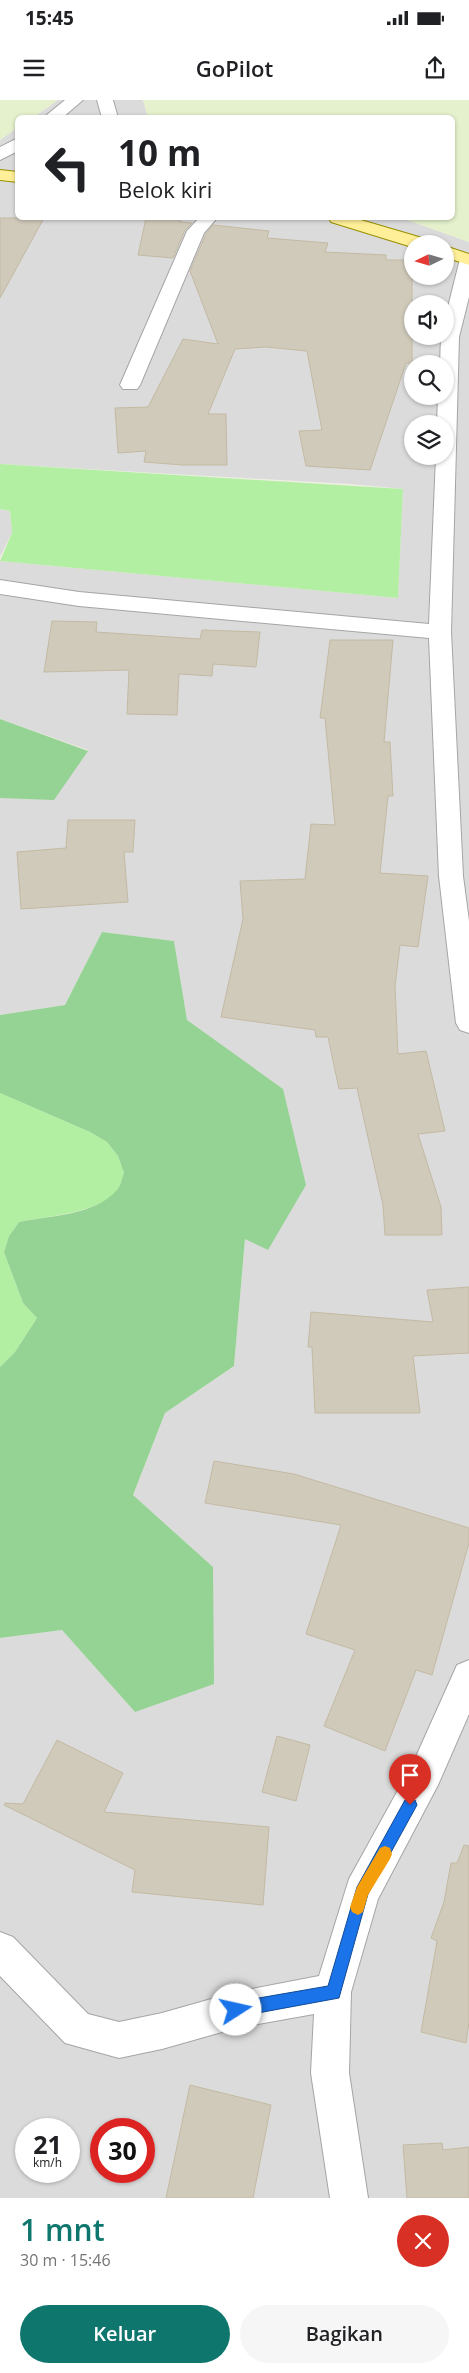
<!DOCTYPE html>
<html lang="id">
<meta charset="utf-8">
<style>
body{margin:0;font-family:"Open Sans",sans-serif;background:#f6f6f6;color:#202124;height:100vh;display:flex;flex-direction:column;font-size:19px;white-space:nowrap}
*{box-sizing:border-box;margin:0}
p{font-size:16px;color:#757577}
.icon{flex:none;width:28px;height:28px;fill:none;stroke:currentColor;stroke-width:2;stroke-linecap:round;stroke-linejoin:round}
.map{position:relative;height:2098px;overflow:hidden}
.panel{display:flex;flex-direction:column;background:#fff;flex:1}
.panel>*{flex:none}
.banner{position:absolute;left:15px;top:15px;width:440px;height:105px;border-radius:8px;box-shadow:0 1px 4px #0004;background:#fff;color:#202124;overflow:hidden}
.needle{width:32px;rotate:265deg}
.tools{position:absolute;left:404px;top:135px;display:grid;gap:10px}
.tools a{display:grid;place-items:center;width:50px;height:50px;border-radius:50%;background:#fff;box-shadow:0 1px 4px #0004;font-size:25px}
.speed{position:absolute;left:15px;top:2018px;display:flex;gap:10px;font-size:25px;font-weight:700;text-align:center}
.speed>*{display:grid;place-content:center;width:65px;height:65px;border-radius:50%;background:#fff;box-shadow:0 1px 4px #0004;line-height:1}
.speed small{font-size:12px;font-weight:400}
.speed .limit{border:8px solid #d22;background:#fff;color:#111}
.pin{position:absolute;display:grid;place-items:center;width:42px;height:42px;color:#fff;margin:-51px -21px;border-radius:50% 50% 50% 0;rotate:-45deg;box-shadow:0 0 5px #0007}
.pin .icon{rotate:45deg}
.me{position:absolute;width:55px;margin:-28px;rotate:80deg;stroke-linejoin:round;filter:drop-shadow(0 0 4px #0008)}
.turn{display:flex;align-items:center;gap:18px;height:105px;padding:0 20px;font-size:22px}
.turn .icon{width:65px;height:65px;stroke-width:2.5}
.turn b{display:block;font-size:35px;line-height:42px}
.round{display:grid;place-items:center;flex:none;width:52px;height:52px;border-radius:26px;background:#f6f6f6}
.summary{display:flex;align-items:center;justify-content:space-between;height:85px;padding:0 20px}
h1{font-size:30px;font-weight:600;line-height:38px;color:#0f766e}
.button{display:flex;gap:10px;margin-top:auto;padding:10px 20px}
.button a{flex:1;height:58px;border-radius:30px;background:#0f766e;color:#fff;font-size:20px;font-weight:600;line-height:58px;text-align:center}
.button a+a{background:#f6f6f6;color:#202124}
.status{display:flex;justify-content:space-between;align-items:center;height:35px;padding:0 25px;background:#fff;direction:ltr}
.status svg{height:14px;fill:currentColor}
header{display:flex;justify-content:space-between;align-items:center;height:65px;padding:0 20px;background:#fff;font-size:22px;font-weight:600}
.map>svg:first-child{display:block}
.residential{fill:#dcdbdb;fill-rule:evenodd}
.farmland{fill:#e4f1cc}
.grass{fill:#b3efa3}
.forest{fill:#94d393}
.building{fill:#d0cabb;stroke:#c3baa3}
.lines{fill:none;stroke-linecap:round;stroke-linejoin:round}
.minor-casing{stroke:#a5a5a5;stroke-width:2}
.major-casing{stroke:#978f00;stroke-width:2}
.minor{fill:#fff;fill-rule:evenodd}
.major{fill:#ffef98;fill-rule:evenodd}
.route{fill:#1a73e8;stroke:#114b97}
.slow{fill:#f59e0b}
</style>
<div class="status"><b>15:45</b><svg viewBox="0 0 49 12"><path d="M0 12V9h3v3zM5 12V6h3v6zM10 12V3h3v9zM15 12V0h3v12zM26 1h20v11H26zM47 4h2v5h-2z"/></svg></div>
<header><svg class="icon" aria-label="menu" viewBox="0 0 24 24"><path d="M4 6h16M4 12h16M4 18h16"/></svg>GoPilot<svg class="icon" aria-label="share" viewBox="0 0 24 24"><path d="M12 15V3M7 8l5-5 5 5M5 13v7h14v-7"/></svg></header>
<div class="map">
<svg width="469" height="2098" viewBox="0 0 469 2098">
<rect width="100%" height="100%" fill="#f0efe3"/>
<g class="residential">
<polygon points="58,0 143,0 148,17 33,18"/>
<path d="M17,28L18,118H402L469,142V2098H0V1538L62,1530L135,1612L213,1467L133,1395L165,1313L234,1266L245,1139L283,989L187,921L174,841L102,832L65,905L0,915V698L88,650L0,619V461L398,498L403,389L350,384L0,364V40ZM412,144H445V176H412ZM412,204H445V236H412ZM412,264H445V296H412ZM412,324H445V356H412ZM26,2029H69V2071H26ZM101,2029H144V2071H101Z"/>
<polygon points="0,409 10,411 12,433 0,457"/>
</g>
<g class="farmland">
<polygon points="0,0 58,0 33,17 18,18 17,28 0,40"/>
<polygon points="143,0 469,0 469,142 402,118 452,118 452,18 148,17"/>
</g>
<g class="grass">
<polygon points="0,364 403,389 398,498 0,461 12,433 10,411 0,409"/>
<path d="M0,993L90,1032L107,1042L118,1056L124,1073C123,1078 121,1083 119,1088C104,1113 46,1116 19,1122L9,1136L4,1152L23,1203L37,1218L15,1252L0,1267Z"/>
</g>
<g class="forest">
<polygon points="0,619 88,651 54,700 0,698"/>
<path d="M102,832L174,841L187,920L283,989L306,1085L268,1150L245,1139L234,1266L165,1313L133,1395L213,1467L214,1584L135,1612L62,1530L0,1538V1267L15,1252L37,1218L23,1203L4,1152L9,1136L19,1122C51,1115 94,1116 117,1090C121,1086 122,1078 124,1073L118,1056L107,1042L90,1032L0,993V915L65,905Z"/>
</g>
<g class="building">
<polygon points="0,118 44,118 0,198"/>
<polygon points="146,118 181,118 180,122 192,123 185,130 173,158 138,155"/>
<polygon points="213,125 269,131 267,138 328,143 325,152 386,155 386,160 412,160 412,263 406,263 370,370 306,366 299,331 322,330 307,251 266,247 235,249 208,314 226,314 227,365 183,365 144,362 146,351 118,353 115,308 148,307 183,239 218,244 190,171 206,134"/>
<polygon points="52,521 97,522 96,532 200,539 202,530 260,532 256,567 213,564 212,576 179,574 177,615 127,614 129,570 44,572"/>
<polygon points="330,540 393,540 384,642 390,642 393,696 388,696 380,773 428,776 418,847 400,845 395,886 398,954 426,951 445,1031 418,1034 441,1107 442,1135 385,1135 383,1105 357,988 339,989 328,937 316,937 315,930 221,917 243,819 240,781 305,779 311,724 335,725 325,618 320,618"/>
<polygon points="68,720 135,720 133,752 124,752 128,802 21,809 17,752 66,748"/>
<polygon points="469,1187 469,1253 413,1256 420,1313 315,1313 312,1247 308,1247 311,1212 433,1222 427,1190"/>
<polygon points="214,1361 294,1374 469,1428 469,1443 432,1575 416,1570 385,1651 324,1626 355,1550 306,1534 341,1425 205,1403"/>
<polygon points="277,1636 310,1645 296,1701 262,1692"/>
<polygon points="57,1640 123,1673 104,1712 269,1727 263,1805 132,1792 135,1770 4,1705 5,1703 23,1704"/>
<polygon points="464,1745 469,1746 469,1922 466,1943 421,1932 437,1841 431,1838 444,1802 451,1763 457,1763"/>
<polygon points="190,1985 271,2005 253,2098 166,2098"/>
<polygon points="442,2043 443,2050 469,2047 469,2098 407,2098 403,2045"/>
</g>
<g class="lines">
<defs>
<g id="minor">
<polygon points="65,0 83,0 62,18 43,18"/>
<polygon points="97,0 113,0 118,18 102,18"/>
<polygon points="18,38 18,51 0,60 0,47"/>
<polygon points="199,118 217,118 204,133 140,285 137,289 123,289 120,285 187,131"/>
<polygon points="469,154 469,197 459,237 451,532 463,776 469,821 469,933 460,930 456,923 439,776 429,538 79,506 0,494 0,480 79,492 429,524 436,356 445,356 445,324 437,324 438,296 445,296 445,264 440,264 441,237 445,236 445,219 460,159 463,155"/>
<polygon points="469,1560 469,1614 438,1685 378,1799 351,1892 349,1973 368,2098 330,2098 311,1973 314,1914 236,1928 162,1949 119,1958 65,1943 0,1876 0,1832 13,1837 88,1914 119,1922 162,1913 236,1892 319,1876 349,1779 414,1661 457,1565"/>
</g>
<g id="major">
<polygon points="0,70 18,72 18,82 0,80"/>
<polygon points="329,118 354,118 429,140 432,144 412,144 412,147 331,122"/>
<polygon points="445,146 469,154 469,165 445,157"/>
</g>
</defs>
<use href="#minor" class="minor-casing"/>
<use href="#major" class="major-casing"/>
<use href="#minor" class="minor"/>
<use href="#major" class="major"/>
</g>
<polygon class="route" points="410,1697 415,1700 417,1705 368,1794 339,1898 236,1917 231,1915 229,1910 231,1904 236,1902 328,1886 357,1787 405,1700"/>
<polygon class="slow" points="385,1746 390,1748 392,1754 390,1759 368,1795 363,1812 358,1815 352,1812 350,1807 357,1787 380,1748"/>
</svg>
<div class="tools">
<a><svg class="needle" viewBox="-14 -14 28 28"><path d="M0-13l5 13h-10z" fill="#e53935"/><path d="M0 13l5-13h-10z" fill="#757577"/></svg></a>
<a><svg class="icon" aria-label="sound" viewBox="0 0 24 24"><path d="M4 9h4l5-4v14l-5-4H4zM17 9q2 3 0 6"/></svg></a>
<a><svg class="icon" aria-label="search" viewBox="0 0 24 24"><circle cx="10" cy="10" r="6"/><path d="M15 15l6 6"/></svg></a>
<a><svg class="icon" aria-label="layers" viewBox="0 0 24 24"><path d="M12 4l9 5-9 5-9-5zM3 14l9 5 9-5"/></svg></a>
</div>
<div class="speed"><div>21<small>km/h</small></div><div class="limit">30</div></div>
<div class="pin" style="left:410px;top:1705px;background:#d93025"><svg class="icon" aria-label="arrive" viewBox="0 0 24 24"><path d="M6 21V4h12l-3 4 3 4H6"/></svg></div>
<svg class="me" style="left:236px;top:1910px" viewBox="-20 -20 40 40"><circle r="19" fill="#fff"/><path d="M0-13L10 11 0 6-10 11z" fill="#1a73e8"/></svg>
<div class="banner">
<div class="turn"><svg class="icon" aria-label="left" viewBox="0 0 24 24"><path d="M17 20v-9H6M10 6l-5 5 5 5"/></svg><div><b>10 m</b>Belok kiri</div></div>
</div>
</div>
<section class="panel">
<div class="summary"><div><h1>1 mnt</h1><p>30 m · 15:46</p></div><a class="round" style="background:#d93025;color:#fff"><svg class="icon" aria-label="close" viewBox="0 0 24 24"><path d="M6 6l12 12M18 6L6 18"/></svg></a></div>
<div class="button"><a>Keluar</a><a>Bagikan</a></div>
</section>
